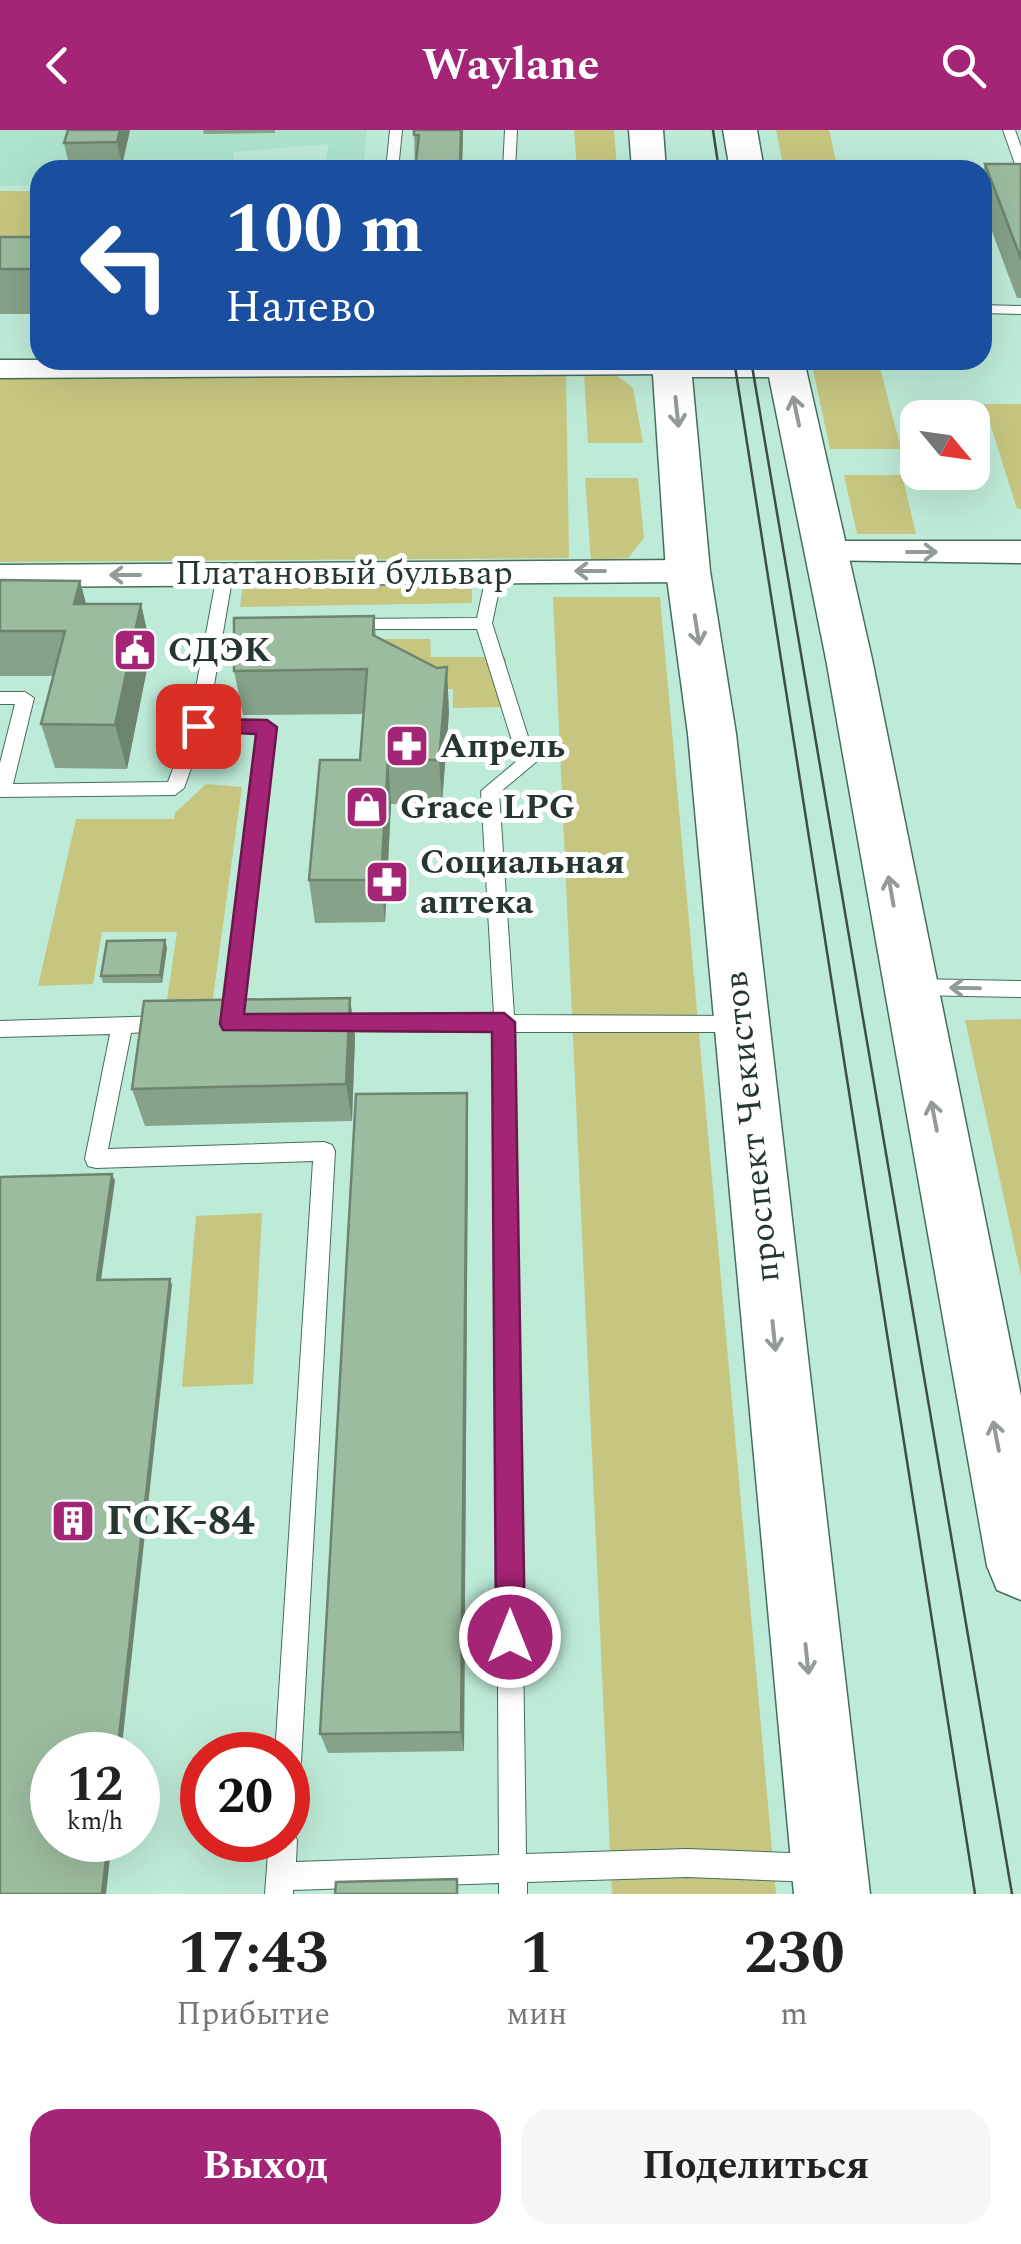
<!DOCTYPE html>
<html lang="ru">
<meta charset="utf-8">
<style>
body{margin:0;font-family:Spectral,serif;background:#f6f6f6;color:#222;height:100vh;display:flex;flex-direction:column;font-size:38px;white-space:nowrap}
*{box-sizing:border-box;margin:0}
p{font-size:32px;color:#767676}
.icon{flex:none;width:55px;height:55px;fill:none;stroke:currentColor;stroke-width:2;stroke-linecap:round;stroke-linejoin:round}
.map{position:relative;height:1764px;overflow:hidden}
.details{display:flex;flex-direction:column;background:#fff;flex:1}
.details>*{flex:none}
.banner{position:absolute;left:30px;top:30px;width:962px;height:210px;border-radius:30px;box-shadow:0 10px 40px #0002;background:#1a4fa0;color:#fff;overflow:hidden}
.needle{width:65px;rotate:119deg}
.tools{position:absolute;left:900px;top:270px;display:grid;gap:20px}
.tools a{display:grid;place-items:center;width:90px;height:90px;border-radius:20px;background:#fff;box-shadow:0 10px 40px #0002;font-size:50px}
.speed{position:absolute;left:30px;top:1602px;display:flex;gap:20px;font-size:50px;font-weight:700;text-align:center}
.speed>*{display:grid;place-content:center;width:130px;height:130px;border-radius:50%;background:#fff;box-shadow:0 10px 40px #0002;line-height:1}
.speed small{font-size:25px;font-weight:400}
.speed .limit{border:15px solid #d22;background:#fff;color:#111}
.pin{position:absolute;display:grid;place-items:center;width:85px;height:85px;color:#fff;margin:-42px;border-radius:20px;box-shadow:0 5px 15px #0006}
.me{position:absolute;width:110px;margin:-55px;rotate:0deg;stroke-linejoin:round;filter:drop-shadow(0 0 8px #0008)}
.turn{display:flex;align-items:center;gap:35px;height:210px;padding:0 30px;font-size:45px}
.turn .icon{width:130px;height:130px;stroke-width:2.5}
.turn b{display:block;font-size:70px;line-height:85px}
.eta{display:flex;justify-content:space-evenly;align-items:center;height:170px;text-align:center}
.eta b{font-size:60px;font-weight:700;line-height:70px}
.action{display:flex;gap:20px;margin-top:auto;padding:20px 30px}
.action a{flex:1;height:115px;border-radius:30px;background:#a42475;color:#fff;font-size:40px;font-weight:700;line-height:115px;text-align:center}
.action a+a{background:#f6f6f6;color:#222}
header{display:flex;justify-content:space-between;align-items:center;height:130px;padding:0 30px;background:#a42475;color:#fff;font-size:45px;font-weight:700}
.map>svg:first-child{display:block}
.built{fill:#ade3cc}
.green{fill:#c7c680}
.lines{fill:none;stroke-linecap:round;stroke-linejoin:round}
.service-casing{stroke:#456e5d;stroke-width:2}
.minor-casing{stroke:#456e5d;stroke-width:3}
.secondary-casing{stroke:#456e5d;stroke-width:3}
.service{fill:#fff;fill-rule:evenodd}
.minor{fill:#fff;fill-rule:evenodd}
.secondary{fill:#fff;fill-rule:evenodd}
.tram{stroke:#3a4f46;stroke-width:2.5}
.wall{fill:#86a289}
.shaded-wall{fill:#6d846f}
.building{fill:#9cbc9f;stroke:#6d846f;stroke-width:2.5}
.oneway{stroke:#929b98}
.route{fill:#a42475;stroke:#6b174c;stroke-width:2.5}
.labels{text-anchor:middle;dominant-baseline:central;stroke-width:10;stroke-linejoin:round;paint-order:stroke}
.street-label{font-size:35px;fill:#263730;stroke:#fff}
.poi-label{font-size:35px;font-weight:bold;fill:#263730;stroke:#fff;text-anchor:start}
.near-poi-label{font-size:42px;font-weight:bold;fill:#263730;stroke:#fff;text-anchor:start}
</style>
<header><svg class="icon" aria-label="back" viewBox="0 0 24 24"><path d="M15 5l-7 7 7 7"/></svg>Waylane<svg class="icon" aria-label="search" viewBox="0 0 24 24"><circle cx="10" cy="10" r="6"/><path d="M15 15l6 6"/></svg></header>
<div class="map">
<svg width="1021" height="1764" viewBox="0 0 1021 1764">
<rect width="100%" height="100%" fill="#beebd8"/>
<polygon class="built" points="0,0 367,0 363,40 324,39 329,14 234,22 233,40 40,40 40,55 0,56"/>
<g class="green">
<polygon points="574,0 614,0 617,40 577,40"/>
<polygon points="776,0 829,0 838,40 784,40"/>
<rect x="0" y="61" width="40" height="61"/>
<polygon points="811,230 878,230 901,319 830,319"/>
<polygon points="566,243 569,428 0,432 0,246"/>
<polygon points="584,244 616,245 633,258 643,313 588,313"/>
<polygon points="984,274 1021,274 1021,379 1017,379"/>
<polygon points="844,345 902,345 916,404 857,404"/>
<polygon points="585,348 638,348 644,408 628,428 591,430"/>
<polygon points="472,454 472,473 240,477 242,459"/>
<polygon points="553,467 660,467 776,1764 612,1764"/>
<polygon points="381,509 430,509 431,527 506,527 507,577 453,578 453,559 412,560 380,531"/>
<polygon points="206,654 242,657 212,875 166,876 177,802 102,802 93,854 38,856 76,689 174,689 175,683"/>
<polygon points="1021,889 1021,1146 965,890"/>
<polygon points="262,1083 253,1254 182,1257 196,1086"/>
</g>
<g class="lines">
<defs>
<g id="service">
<polygon points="390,0 402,0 398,40 386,40"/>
<polygon points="505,0 517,0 515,40 503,40"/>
<polygon points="1003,0 1015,0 1021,17 1021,38 1015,34"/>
<polygon points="982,175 1021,176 1021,184 982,183"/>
<polygon points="495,437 503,442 492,493 536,632 499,663 514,885 739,886 746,888 749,894 746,900 739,902 514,902 526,1724 687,1719 817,1724 827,1728 831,1738 827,1748 817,1752 687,1747 527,1752 527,1764 499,1764 499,1753 293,1760 293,1764 265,1764 269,1710 288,1710 288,1698 293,1700 297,1710 296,1732 499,1725 494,902 328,901 321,899 318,893 321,887 328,885 494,885 481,661 518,630 477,499 351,499 343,494 351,489 477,488 487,442"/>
<polygon points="225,439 233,444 208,590 267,591 276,597 241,894 238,900 224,900 221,894 258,603 204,602 184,658 175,665 0,667 0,633 15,574 0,574 0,562 25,562 34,568 13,654 168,652 189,596 217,444"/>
<polygon points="913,849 1021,851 1021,867 913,865 906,863 903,857 906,851"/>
<polygon points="164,886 171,888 174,894 171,900 131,903 108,1019 324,1012 332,1015 335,1021 301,1632 297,1641 288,1645 288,1625 275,1625 313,1031 96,1038 88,1036 85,1029 110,904 0,907 0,891"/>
</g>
<g id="minor">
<polygon points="0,230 684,230 687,235 683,241 672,244 0,248"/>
<polygon points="824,411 1021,411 1021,433 812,430 807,422 812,414"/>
<polygon points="688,430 700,433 705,441 700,449 688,452 0,457 0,435"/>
</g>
<g id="secondary">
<polygon points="629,0 663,0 666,40 632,40"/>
<polygon points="723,0 757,0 764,40 730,40"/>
<polygon points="652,230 804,230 872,529 1021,1266 1021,1470 997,1460 987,1436 826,529 769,247 692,247 710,441 736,604 870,1764 794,1764 688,604 666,441"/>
</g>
</defs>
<use href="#service" class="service-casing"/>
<use href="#minor" class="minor-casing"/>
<use href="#secondary" class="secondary-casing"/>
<use href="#service" class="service"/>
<use href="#minor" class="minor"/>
<use href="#secondary" class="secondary"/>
<g class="tram">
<polyline points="713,0 719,40"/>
<polyline points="734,230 975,1764"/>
<polyline points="751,230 1012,1764"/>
</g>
</g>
<g class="wall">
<polygon points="130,0 122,35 69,35 64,13"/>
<polygon points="203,0 275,0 275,3 204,4"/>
<polygon points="414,0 463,0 462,40 415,40"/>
<polygon points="985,34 1021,34 1021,168 1017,168 982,75 982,45"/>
<rect x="0" y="107" width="40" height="77"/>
<polygon points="0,450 80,451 86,474 141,474 151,519 127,639 55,638 41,594 53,546 0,546"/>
<polygon points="374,486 376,507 449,582 442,673 391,674 385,792 315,793 309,750 360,630 364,584 243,585 234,541"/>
<polygon points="165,810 167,818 162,853 103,853 101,846"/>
<polygon points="350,868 355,907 352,991 145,996 132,959"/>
<polygon points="468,1000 464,1621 328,1623 320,1604"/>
</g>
<g class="shaded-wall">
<polygon points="120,0 130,0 122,35 117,12"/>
<polygon points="461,0 463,0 462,40 460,40"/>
<polygon points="80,451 92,496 74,474"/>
<polygon points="141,474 151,519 127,639 115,595"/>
<polygon points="447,537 449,582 442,673 439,630"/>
<polygon points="388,630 391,674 385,792 381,750"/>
<polygon points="165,810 167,818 162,853 160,845"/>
<polygon points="350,868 355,907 352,991 346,954"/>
<polygon points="467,963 468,1000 464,1621 461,1602"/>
<polygon points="112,1044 115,1051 100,1157 97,1150"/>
<polygon points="170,1149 172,1155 121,1625 117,1625"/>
<polygon points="108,1710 112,1710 106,1764 102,1764"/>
</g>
<g class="building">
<polygon points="68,0 120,0 117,12 64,13"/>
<polygon points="414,0 461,0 460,40 415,40 419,5 414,5"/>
<polygon points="985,34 1021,34 1021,129"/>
<rect x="0" y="107" width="40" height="32"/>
<polygon points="0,450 80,451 74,474 141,474 115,595 41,594 65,501 0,501"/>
<polygon points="374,486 373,505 437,538 447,537 439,630 388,630 381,750 309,750 320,630 360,630 367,539 234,541 234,488"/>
<polygon points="165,810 160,845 101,846 107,811"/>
<polygon points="350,868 346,954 132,959 144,871"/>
<polygon points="467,963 461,1602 320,1604 356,964"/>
<polygon points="112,1044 97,1150 170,1149 117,1625 52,1625 52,1710 108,1710 102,1764 0,1764 0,1047"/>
<polygon points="457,1749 457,1764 335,1764 336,1752"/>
</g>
<defs><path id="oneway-shaft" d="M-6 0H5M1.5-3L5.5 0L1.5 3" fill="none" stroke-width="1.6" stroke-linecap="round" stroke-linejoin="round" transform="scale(2.5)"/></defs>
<g class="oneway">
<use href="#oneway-shaft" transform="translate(796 281) rotate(-102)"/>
<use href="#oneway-shaft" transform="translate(677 282) rotate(84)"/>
<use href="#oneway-shaft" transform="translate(922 422)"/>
<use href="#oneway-shaft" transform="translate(590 441) rotate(180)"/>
<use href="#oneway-shaft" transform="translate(125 445) rotate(180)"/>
<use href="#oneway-shaft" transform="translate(697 500) rotate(81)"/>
<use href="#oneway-shaft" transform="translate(891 761) rotate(-100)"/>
<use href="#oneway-shaft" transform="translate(965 858) rotate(-179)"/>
<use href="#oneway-shaft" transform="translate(934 986) rotate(-101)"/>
<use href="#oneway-shaft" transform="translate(774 1206) rotate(84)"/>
<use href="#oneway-shaft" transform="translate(996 1306) rotate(-101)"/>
<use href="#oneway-shaft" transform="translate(807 1529) rotate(84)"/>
</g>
<polygon class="route" points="198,589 267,590 277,597 244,884 504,883 515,892 525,1507 521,1517 510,1521 500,1517 496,1507 492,902 223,900 220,894 256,604 191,601 191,591"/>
<defs>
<symbol id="civic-square" viewBox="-11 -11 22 22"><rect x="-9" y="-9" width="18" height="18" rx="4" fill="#a42475" stroke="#fff"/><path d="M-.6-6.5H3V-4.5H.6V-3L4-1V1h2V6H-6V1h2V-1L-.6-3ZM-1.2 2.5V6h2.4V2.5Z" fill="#fff"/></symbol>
<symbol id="pharmacy-square" viewBox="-11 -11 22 22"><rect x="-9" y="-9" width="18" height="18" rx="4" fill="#a42475" stroke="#fff"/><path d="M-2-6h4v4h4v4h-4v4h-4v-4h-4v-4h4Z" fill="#fff"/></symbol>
<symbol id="shop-square" viewBox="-11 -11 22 22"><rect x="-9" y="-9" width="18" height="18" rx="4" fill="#a42475" stroke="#fff"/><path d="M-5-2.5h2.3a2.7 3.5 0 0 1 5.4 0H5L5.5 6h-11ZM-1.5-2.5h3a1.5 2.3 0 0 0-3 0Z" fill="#fff"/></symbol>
<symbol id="building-square" viewBox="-11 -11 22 22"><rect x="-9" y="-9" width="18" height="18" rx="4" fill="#a42475" stroke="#fff"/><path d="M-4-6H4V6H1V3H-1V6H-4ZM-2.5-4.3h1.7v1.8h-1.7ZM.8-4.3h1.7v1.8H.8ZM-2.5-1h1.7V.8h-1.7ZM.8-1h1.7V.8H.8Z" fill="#fff"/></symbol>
</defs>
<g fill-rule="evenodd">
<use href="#civic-square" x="110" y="495" width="50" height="50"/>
<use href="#pharmacy-square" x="382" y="591" width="50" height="50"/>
<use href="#shop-square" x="342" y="652" width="50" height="50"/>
<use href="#pharmacy-square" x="362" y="727" width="50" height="50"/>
<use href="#building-square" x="48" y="1366" width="50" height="50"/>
</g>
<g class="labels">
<g class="street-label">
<text x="344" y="443">Платановый бульвар</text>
<text transform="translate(752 997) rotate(-96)">проспект Чекистов</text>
</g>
<g class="poi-label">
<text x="168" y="520">СДЭК</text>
<text x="440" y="616">Апрель</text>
<text x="400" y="677">Grace LPG</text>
<text x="420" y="732">Социальная<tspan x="420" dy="40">аптека</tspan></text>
</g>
<g class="near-poi-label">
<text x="106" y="1391">ГСК-84</text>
</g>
</g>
</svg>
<div class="tools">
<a><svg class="needle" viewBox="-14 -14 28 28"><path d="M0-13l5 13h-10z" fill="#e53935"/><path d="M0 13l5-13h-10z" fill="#767676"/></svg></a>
</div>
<div class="speed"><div>12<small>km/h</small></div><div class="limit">20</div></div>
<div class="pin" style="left:198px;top:596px;background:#d93025"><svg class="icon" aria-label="arrive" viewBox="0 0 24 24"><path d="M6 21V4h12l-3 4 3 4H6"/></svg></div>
<svg class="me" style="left:510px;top:1507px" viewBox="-20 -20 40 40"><circle r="17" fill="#a42475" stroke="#fff" stroke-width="3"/><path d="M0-11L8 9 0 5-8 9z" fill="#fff"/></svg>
<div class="banner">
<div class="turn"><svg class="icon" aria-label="left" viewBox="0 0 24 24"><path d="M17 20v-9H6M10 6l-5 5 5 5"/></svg><div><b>100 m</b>Налево</div></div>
</div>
</div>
<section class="details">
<div class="eta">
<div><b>17:43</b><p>Прибытие</p></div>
<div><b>1</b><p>мин</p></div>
<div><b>230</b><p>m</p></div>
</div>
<div class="action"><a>Выход</a><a>Поделиться</a></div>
</section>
